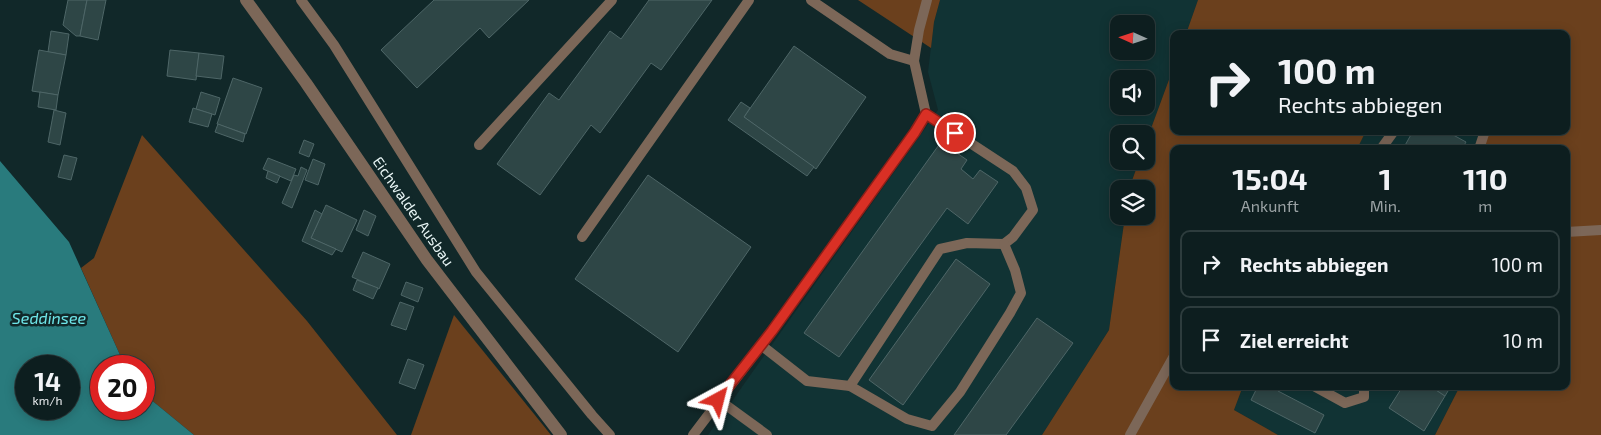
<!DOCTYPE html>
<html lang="de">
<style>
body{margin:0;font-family:"Exo 2",sans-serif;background:#1b2b2c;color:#f1f3f6;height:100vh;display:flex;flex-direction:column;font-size:19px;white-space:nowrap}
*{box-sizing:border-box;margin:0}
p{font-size:16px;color:#9aa2a4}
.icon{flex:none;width:28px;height:28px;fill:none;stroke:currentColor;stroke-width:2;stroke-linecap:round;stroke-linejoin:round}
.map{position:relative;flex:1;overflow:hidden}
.side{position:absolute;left:1170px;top:145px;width:400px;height:245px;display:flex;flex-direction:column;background:#0d1e1f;border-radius:10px;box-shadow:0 2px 12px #0003,0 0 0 1px #2d3c3d}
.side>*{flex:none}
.hud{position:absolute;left:1170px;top:30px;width:400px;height:105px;border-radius:10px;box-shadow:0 2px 12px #0003,0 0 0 1px #2d3c3d;background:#0d1e1f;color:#f1f3f6;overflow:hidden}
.needle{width:32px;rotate:273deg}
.tools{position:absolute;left:1110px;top:15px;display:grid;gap:10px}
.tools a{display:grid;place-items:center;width:45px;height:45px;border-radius:10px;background:#0d1e1f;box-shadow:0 2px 12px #0003,0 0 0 1px #2d3c3d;font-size:25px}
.speed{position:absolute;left:15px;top:355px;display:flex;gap:10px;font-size:25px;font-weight:700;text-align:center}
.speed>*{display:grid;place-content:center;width:65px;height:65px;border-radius:50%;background:#0d1e1f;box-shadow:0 2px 12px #0003,0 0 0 1px #2d3c3d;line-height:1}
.speed small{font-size:12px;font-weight:400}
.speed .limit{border:8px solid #d22;background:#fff;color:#111}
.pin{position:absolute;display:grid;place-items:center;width:42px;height:42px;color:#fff;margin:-21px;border:2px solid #fff;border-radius:50%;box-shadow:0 1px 5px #0007}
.me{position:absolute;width:55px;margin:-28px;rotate:38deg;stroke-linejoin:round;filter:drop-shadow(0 0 4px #0008)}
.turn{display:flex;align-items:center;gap:18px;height:105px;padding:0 25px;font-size:22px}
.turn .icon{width:65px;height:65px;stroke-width:2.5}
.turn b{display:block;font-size:35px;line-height:42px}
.eta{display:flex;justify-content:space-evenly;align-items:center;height:85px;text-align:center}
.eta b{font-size:30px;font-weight:700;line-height:35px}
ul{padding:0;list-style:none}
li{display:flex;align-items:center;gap:15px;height:68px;margin:0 10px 8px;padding:0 15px;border:2px solid #2d3c3d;border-radius:10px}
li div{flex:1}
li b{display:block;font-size:19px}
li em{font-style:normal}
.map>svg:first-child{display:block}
.built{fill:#113334;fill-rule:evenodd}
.green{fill:#6b401d}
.water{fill:#297b7d;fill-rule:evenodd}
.building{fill:#2e4646;stroke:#4e6667}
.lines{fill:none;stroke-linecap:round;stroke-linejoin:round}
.lane{stroke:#7c6758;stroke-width:10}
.street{stroke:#7c6758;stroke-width:12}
.route-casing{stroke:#8d1f18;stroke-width:12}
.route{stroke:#d93025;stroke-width:9}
.labels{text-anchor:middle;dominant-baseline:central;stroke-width:5;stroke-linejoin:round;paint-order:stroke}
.street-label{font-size:15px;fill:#e9f6f6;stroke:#112829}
.water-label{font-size:16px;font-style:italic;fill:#6fe6e9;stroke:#112829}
</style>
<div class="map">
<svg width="1601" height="435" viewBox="0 0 1601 435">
<rect width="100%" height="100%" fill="#112829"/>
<g class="built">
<path d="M940,0H1198L1186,34H1174V66L1146,142V134H1119V161H1139L1129,189H1119V216H1125L1109,330L1042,435H708L938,110L928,72L934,22ZM1119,24H1146V51H1119ZM1119,79H1146V106H1119Z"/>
<polygon points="1366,131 1489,131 1482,149 1357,149"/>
<polygon points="1243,386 1460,386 1435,435 1278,435 1234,410"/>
</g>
<g class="green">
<polygon points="858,0 940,0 934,22 931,48"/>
<polygon points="1198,0 1601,0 1601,435 1435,435 1460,386 1566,386 1566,149 1482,149 1489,131 1566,131 1566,34 1186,34"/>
<polygon points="1174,66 1174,131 1366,131 1357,149 1174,149 1174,386 1243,386 1234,410 1278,435 1042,435 1109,330 1125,216 1146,216 1146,189 1129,189 1139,161 1146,161 1146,142"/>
<polygon points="142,135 307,321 397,435 194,435 144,394 144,366 125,366 81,268 94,258"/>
<polygon points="454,315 551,435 411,435"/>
</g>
<path class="water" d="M0,161L69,242L125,366H101V409H144V394L194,435H0ZM69,366V409H26V366Z"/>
<g class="building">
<polygon points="68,0 87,0 80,36 76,36 63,25"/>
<polygon points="87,0 106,0 98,40 80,36"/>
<polygon points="434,0 529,0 489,38 480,28 417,88 381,50"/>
<polygon points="649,0 712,0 661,70 651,63 600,133 591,125 540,195 497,164 549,93 559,100 610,31 621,39"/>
<polygon points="51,31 69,34 66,55 48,52"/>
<polygon points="794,46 866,97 816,169 744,117"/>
<polygon points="39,50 66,55 58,95 32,91"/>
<polygon points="170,50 199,53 196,80 167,76"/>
<polygon points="199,53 224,56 221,79 196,76"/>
<polygon points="233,78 262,88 246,134 217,124"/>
<polygon points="40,92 58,95 56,110 38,107"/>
<polygon points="201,92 220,98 215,115 196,109"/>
<polygon points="741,102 750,108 744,117 814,167 807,176 728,120"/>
<polygon points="193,108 212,114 208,127 189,122"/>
<polygon points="54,110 66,113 60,145 48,142"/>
<polygon points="218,124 245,134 243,142 215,132"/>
<polygon points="1413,131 1446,131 1466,142 1462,149 1403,149"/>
<polygon points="304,140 314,144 309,157 299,153"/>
<polygon points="941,142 967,160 961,169 973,179 980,170 998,182 968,224 947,208 839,357 804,333"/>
<polygon points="64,155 77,158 71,180 58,177"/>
<polygon points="268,158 296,169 291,181 263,169"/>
<polygon points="313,159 325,164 318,185 305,180"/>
<polygon points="301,167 307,170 292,208 282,203 294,175 298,176"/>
<polygon points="268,171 280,176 277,183 266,178"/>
<polygon points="648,175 751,247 678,352 575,279"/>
<polygon points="326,205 357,220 342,252 311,238"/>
<polygon points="315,210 322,214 311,238 336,249 332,255 302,241"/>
<polygon points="364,210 376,216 368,236 356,230"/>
<polygon points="363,252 390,264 379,289 352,277"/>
<polygon points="956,259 990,284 903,405 869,380"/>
<polygon points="357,280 378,288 373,299 353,290"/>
<polygon points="406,282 423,288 418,302 401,295"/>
<polygon points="400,302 414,307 406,330 391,325"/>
<polygon points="1037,318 1073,343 1006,435 954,435"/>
<polygon points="408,359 424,365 415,389 399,383"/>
<polygon points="1258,386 1280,386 1278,391 1324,415 1315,433 1251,400"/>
<polygon points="1403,386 1430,386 1445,396 1424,431 1389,408"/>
<polygon points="1430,386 1451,386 1445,396"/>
</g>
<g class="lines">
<g class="lane">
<polyline points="301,0 334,45 476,272 592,415 610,435"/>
<polyline points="811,0 890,54 914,61"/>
<polyline points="479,145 612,0"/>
<polyline points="1381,149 1394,131"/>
<polyline points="1479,149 1485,131"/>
<polyline points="1566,232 1601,230"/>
<polyline points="582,237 749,0"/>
<polyline points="761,345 807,381 850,386 940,249 967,243 1004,244 1013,237 1033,210 1026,188 1013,171 926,114"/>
<polyline points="850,386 907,419 932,426 960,392 1010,313 1021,293 1015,270 1004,244"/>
<polyline points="1314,386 1345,403 1364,397 1364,386"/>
<polyline points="719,400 767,435"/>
<polyline points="693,435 772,331 915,132 926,114 914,61 919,30 927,0"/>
<polyline points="1130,435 1174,356"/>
</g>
<polyline class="street" points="246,0 306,83 427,260 561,435"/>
</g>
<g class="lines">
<defs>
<polyline id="route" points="718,400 772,331 915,132 926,114 955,133"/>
</defs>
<use href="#route" class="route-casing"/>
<use href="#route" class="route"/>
</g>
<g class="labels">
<g class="street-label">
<text transform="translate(414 211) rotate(55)">Eichwalder Ausbau</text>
</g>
<g class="water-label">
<text x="49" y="317">Seddinsee</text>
</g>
</g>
</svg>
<div class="tools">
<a><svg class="needle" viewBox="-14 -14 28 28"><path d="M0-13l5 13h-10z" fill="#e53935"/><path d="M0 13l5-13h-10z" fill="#9aa2a4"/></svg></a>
<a><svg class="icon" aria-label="sound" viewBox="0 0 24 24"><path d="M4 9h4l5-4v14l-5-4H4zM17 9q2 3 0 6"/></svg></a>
<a><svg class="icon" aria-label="search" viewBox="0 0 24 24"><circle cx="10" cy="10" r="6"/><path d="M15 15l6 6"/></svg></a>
<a><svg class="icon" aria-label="layers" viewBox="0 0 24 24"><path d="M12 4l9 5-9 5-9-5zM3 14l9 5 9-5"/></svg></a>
</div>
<div class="speed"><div>14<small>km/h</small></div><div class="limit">20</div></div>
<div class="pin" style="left:955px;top:133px;background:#d93025"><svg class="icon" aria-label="arrive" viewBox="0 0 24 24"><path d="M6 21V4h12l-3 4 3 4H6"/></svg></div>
<svg class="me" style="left:718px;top:400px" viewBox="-20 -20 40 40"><path d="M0-17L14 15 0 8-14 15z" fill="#d93025" stroke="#fff" stroke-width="4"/></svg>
<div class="hud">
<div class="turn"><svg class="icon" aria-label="right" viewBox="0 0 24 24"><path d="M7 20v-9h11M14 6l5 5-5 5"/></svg><div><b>100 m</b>Rechts abbiegen</div></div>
</div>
<section class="side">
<div class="eta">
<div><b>15:04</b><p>Ankunft</p></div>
<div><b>1</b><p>Min.</p></div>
<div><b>110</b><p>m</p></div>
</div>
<ul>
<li><svg class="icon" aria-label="right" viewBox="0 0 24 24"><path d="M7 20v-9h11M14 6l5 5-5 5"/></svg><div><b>Rechts abbiegen</b></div><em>100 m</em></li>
<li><svg class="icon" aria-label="arrive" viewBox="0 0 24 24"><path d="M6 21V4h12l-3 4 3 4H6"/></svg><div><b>Ziel erreicht</b></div><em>10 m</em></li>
</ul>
</section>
</div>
